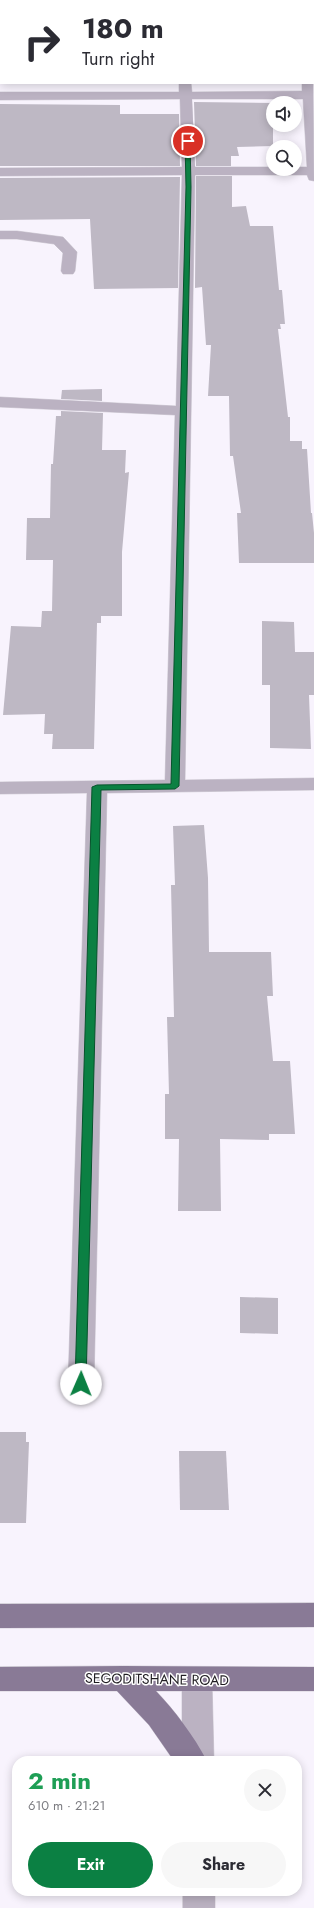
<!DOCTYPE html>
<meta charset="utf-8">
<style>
body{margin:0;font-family:Jost,sans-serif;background:#f7f7f7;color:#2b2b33;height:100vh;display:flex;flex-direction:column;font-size:15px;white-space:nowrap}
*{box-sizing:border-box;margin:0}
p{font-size:13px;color:#7c7c81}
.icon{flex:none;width:22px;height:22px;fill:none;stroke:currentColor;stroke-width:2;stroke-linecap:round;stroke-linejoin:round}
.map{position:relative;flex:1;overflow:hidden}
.side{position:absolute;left:12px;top:1756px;width:290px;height:140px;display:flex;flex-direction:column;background:#fff;border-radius:16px;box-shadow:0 2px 10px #0003}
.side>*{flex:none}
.top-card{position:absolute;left:0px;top:0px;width:314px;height:84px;box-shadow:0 2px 10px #0003;background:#fff;color:#2b2b33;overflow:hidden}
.fabs{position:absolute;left:266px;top:96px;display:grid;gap:8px}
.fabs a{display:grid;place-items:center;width:36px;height:36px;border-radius:50%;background:#fff;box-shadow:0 2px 10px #0003;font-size:20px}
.pin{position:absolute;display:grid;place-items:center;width:34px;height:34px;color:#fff;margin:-17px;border:2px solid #fff;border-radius:50%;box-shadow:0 1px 4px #0007}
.me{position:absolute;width:44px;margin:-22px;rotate:1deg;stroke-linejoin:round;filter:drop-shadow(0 0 3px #0008)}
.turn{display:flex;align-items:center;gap:14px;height:84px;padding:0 16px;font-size:18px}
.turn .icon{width:52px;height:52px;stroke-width:2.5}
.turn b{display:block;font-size:28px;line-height:34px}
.round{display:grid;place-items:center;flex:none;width:42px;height:42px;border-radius:21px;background:#f7f7f7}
.summary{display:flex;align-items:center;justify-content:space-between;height:68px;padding:0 16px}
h1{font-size:24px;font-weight:700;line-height:30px;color:#1e9e55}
.cta{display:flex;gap:8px;margin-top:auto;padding:8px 16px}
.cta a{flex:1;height:46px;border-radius:24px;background:#0b8043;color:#fff;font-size:16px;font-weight:700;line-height:46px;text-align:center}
.cta a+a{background:#f7f7f7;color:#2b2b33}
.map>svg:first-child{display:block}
.building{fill:#beb8c4}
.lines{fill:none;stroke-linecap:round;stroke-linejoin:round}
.minor-casing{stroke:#d5d1da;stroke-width:1}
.major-casing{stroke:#d5d1da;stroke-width:1}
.minor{fill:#bbb2c2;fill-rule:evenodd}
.major{fill:#897a96;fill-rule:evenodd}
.route{fill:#0b8043;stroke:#07532c}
.labels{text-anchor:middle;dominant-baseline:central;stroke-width:3;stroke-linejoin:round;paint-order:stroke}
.near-street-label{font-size:14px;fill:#201d22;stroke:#fff}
</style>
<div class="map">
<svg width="314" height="1908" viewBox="0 0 314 1908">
<rect width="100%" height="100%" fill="#f8f3fd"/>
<g class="building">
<polygon points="194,102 273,103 273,146 237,147 239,156 231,156 231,166 196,166"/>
<polygon points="0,104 120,105 120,114 179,114 180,166 0,166"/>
<polygon points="196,176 232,176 232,207 246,206 250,226 273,226 279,290 282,290 285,324 280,324 281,329 278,329 288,417 290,417 290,441 302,441 302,449 307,449 311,513 312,513 314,533 314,563 239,563 237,513 241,513 233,456 230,456 229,396 208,396 211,345 206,345 202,287 195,288"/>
<polygon points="180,177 178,288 94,289 90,219 0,220 0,178"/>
<polygon points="102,389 102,401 61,399 62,390"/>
<polygon points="61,411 103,413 102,450 126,450 125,473 129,472 122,552 122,616 101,616 101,623 97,623 94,749 52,749 53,734 44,734 45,714 3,715 11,626 41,627 42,611 52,611 53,560 26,560 27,518 50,518 51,464 53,464 56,416 61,416"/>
<polygon points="262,621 294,622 295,652 314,652 314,695 309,695 311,749 270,748 270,685 262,685"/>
<polygon points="204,825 208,878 209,952 271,952 273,996 267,996 273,1061 290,1061 295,1134 269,1134 269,1140 220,1139 221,1211 178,1211 179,1139 165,1139 165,1094 169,1094 167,1017 174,1017 171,885 175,885 173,826"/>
<polygon points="240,1297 278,1298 278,1334 240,1333"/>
<polygon points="0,1432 26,1432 26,1442 29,1442 26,1523 0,1523"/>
<polygon points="179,1451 226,1451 229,1510 180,1510"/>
</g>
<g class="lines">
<defs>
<g id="minor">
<rect x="31" y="0" width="12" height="1"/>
<polygon points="222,0 234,0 235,1 223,1"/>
<rect x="0" y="15" width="1" height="6"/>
<rect x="0" y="50" width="1" height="8"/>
<path d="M313,81L314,181L309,180L307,175H195L185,780L314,778V790L107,793L94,1384L91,1391L81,1394L71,1391L68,1384L87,793L0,794V782L165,780L175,415L0,407V397L176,406L182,175L0,176V168L182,167L180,99L0,100V92H179V83H191L192,92L302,91V83H313ZM192,99H303L307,167H295V169H273V167H195Z"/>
<polygon points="0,231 17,231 63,237 77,252 75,271 73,274 63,274 61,271 63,253 54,244 17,239 0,239"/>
<polygon points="197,1667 208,1671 212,1680 214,1761 182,1761 182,1680 186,1671"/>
<rect x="183" y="1891" width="32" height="17"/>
</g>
<g id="major">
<polygon points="314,1603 314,1627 0,1628 0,1604"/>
<path d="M123,1666L314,1667V1691H156C175,1711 194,1736 207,1761H174L149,1725L117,1691H0V1667Z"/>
</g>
</defs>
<use href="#minor" class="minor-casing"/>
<use href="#major" class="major-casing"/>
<use href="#minor" class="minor"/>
<use href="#major" class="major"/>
</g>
<polygon class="route" points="188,139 190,141 191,187 179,786 175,789 101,790 86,1384 85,1387 77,1387 75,1384 92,787 97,785 171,784 186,187 185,141"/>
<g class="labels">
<g class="near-street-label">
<text transform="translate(157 1679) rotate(1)">SEGODITSHANE ROAD</text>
</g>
</g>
</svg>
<div class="fabs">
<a><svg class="icon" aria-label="sound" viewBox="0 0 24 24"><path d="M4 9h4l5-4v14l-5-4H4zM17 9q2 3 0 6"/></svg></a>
<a><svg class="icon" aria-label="search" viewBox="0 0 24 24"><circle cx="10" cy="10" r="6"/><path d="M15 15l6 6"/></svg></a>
</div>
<div class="pin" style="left:188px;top:141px;background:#d93025"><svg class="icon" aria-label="arrive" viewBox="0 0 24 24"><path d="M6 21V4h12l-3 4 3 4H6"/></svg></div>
<svg class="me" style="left:81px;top:1384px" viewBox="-20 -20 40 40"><circle r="19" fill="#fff"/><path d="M0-13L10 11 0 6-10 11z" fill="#0b8043"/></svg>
<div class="top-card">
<div class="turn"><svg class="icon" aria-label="right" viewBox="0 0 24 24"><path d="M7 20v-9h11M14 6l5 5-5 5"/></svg><div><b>180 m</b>Turn right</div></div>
</div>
<section class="side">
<div class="summary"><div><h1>2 min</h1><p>610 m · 21:21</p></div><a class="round"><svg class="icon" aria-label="close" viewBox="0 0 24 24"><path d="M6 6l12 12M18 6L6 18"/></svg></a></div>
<div class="cta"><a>Exit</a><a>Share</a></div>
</section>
</div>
